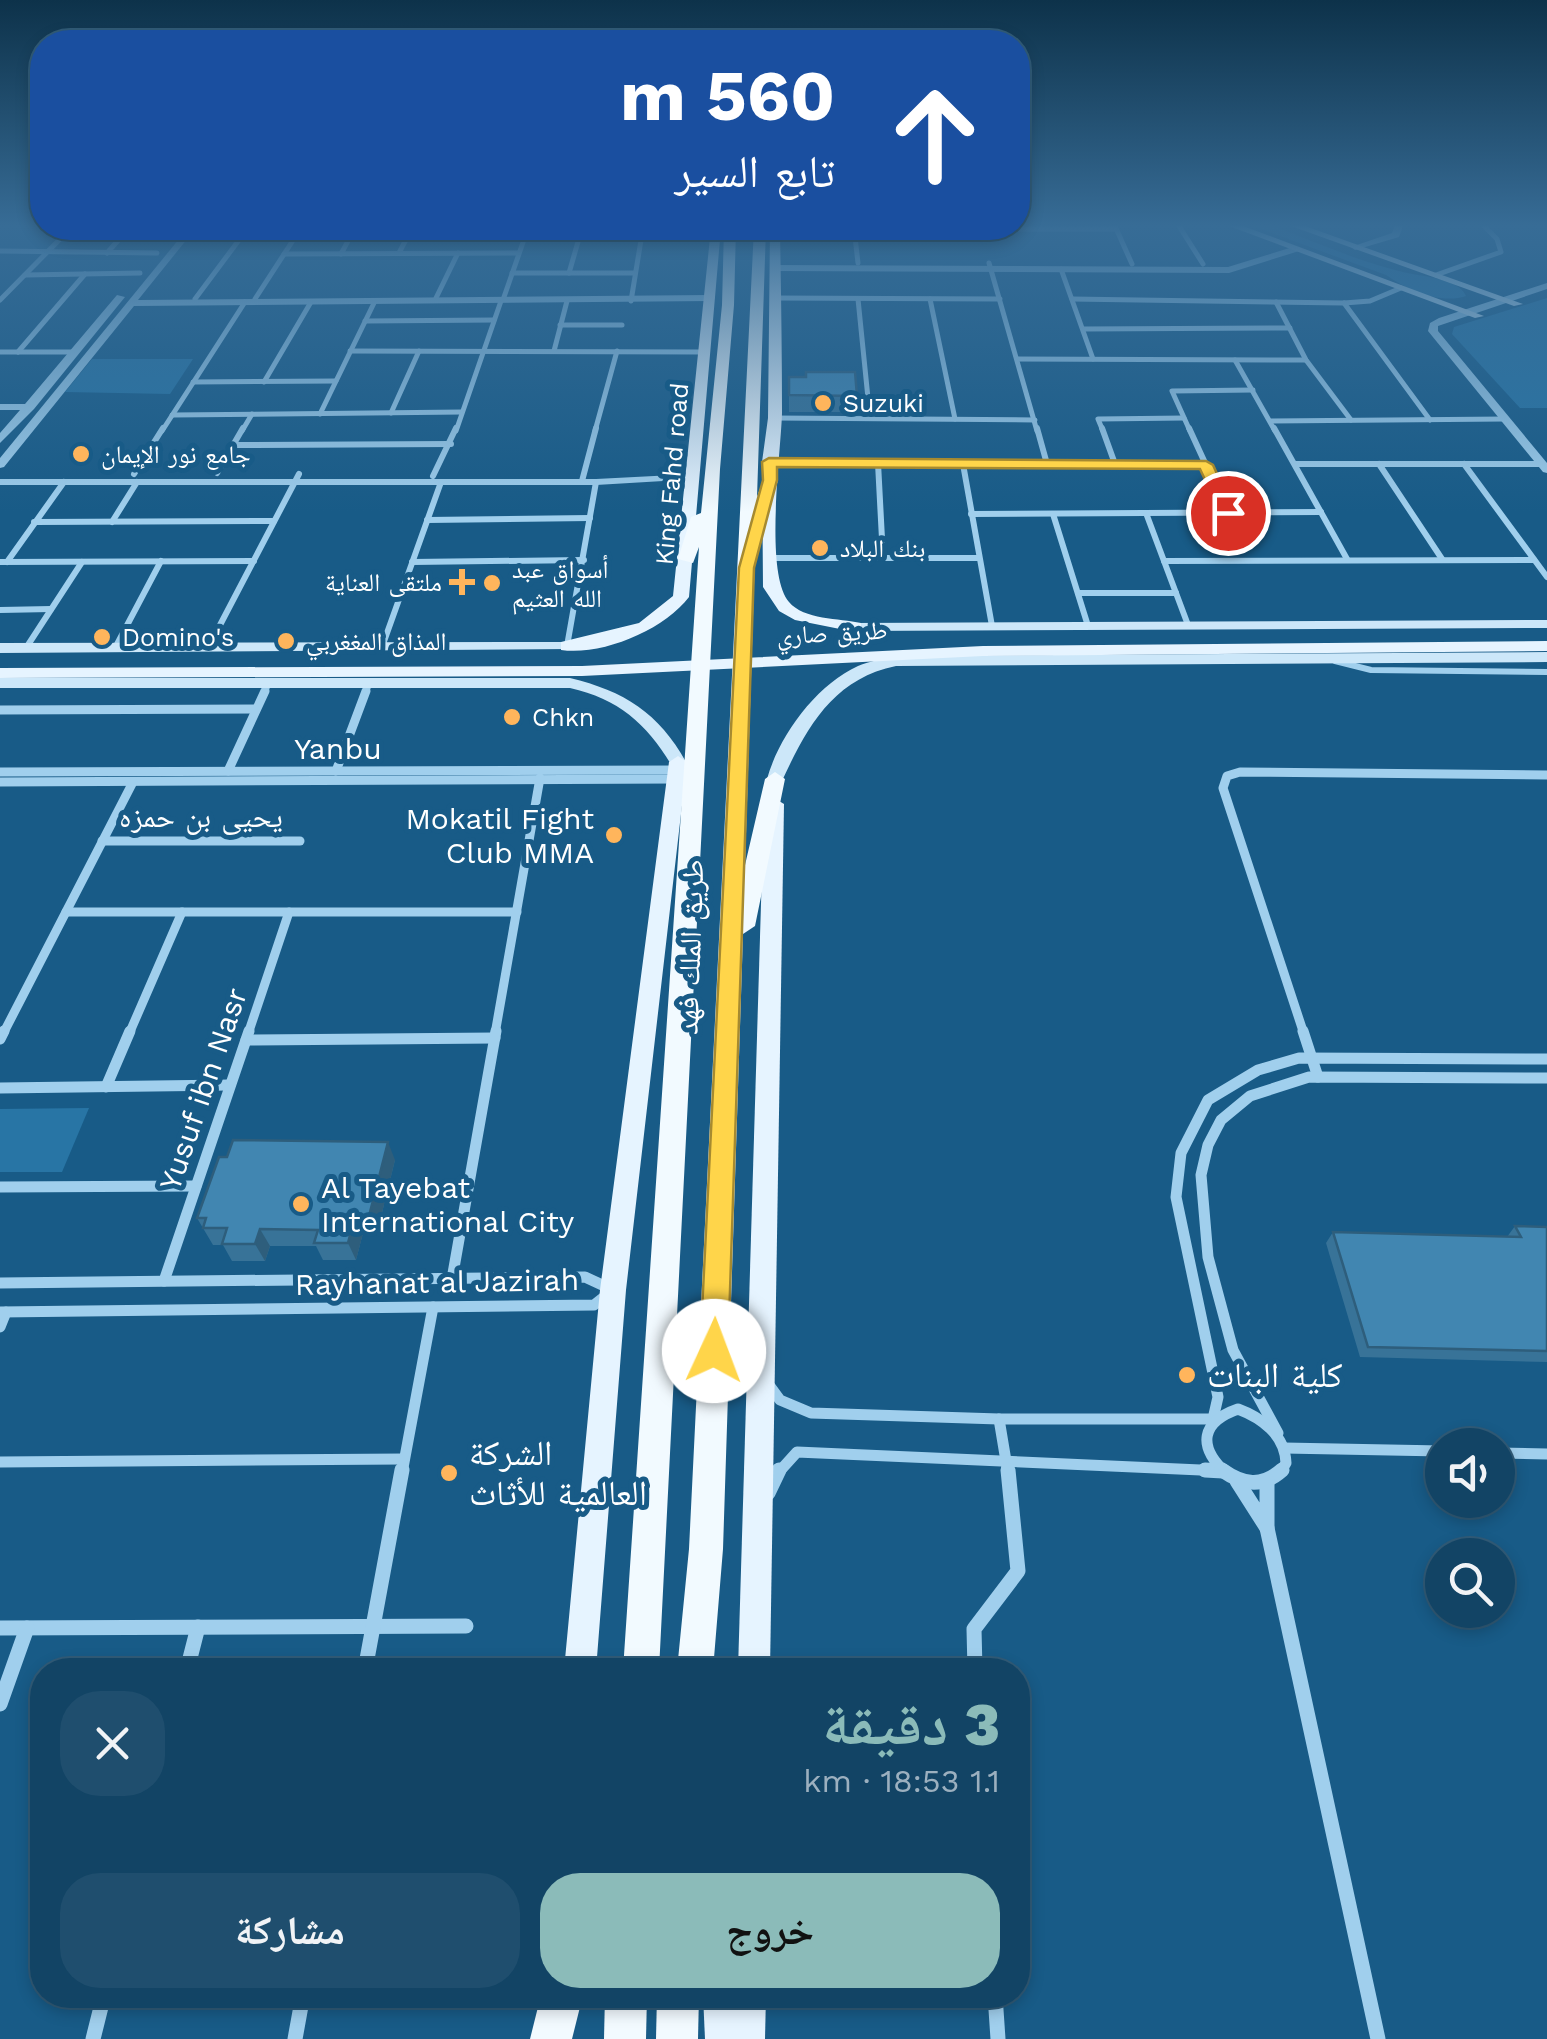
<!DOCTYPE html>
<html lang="ar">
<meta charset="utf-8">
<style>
body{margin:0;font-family:"Work Sans","Noto Naskh Arabic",sans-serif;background:#1f4e6e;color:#f1f3f6;direction:rtl;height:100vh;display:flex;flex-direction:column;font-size:38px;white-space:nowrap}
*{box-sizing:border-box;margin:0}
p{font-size:32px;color:#9cb0bf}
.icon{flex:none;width:55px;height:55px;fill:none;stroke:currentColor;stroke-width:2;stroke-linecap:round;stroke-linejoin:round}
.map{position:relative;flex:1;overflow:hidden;direction:ltr}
.details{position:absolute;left:30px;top:1658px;width:1000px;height:350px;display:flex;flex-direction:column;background:#124465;border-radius:40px;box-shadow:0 5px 15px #0003,0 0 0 2px #315c79;direction:rtl}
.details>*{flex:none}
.hud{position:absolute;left:30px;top:30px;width:1000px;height:210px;border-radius:40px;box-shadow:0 5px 15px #0003,0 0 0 2px #315c79;direction:rtl;background:#1a4fa0;color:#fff;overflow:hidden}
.controls{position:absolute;left:1425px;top:1428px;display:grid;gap:20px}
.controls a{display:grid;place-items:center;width:90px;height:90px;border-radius:50%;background:#124465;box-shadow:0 5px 15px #0003,0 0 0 2px #315c79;font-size:50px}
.pin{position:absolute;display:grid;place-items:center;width:85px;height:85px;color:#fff;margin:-42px;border:5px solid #fff;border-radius:50%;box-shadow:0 2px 10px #0007}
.me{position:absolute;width:110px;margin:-55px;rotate:2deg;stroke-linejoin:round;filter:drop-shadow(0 0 8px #0008)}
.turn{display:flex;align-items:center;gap:35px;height:210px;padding:0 30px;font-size:45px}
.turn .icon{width:130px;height:130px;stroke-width:2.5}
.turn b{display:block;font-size:70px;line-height:85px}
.round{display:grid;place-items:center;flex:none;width:105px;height:105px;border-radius:40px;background:#1f4e6e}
.head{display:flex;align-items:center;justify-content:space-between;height:170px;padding:0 30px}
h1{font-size:60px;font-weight:800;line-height:75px;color:#8bbbb9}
.cta{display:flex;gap:20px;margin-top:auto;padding:20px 30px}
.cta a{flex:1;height:115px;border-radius:40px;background:#8bbbb9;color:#111;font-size:40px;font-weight:800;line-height:115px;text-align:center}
.cta a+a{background:#1f4e6e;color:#f1f3f6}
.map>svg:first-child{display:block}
.green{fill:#2875a5}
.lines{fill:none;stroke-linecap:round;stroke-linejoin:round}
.minor-far4{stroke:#a0cfed;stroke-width:5}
.minor-far3{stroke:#a0cfed;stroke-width:6}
.minor-far2{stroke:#a0cfed;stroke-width:9}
.minor-far1{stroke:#a0cfed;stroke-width:11}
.minor{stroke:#a0cfed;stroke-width:15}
.tertiary{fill:#a0cfed;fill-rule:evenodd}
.secondary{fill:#cce7f9;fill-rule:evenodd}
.primary{fill:#e6f4ff;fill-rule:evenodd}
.trunk{fill:#f2faff;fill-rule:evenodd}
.wall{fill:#387398}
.shaded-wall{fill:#2e5e7c}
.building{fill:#4186b1;stroke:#2e5e7c;stroke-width:2.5}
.route{fill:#ffd54a;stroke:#a68a30;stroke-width:2.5}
.poi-dot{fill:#ffb55c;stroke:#185b87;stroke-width:4}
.labels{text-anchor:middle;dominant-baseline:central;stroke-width:10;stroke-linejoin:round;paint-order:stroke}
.far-poi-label{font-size:25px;fill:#fff;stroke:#185b87;text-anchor:start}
.far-street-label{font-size:25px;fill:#fff;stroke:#185b87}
.street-label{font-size:30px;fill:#fff;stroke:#185b87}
.poi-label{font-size:30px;fill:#fff;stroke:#185b87;text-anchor:end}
.near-poi-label{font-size:35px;fill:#fff;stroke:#185b87;text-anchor:start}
</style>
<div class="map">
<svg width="1547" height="2039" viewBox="0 0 1547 2039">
<rect width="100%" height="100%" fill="#185b87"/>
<g class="green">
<path d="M1253,226H1273C1322,244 1374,269 1425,276C1439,279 1461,283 1466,296C1440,305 1406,289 1386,275Z"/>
<polygon points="1547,298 1547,408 1520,408 1452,334 1454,327"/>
<polygon points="92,359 193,359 170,394 65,392"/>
<polygon points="89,1108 62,1172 0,1172 0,1109"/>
</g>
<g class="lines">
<g class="minor-far4">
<polyline points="1115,226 1132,264"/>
<polyline points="1179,226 1203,264"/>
<polyline points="854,228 858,263"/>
<polyline points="855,229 1116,229"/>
<polyline points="185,236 296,235"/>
<polyline points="0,251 157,253"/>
<polyline points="107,253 129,228"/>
<polyline points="399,253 412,228"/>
<polyline points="284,254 518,253"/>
<polyline points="341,254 355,228"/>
<polyline points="989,263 1037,431"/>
<polyline points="1061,269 1093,359"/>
<polyline points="512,273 635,273"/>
<polyline points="569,273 582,228"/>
<polyline points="25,275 140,273"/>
<polyline points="1436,275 1501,252 1497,239 1484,226"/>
<polyline points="504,297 528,228"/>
<polyline points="436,298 458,253"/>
<polyline points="775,298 1000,299"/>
<polyline points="195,299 242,236"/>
<polyline points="255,299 301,228"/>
<polyline points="858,299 870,418"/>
<polyline points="930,299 955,419"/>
<polyline points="1072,299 1344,303 1370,301 1401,288"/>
<polyline points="0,300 71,228"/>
<polyline points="631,301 643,228"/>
<polyline points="1276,302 1306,360 1351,420"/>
<polyline points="1344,303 1430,420"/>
<polyline points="365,321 494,320"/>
<polyline points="560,325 622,325"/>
<polyline points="1083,329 1290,328"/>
<polyline points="350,351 706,352"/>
<polyline points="554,351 567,301"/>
<polyline points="0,352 75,352"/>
<polyline points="18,352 85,274"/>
<polyline points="1017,359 1306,360"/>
<polyline points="1235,360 1275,431"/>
<polyline points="193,382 336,381"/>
<polyline points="264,382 311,302"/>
<polyline points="391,413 419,351"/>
<polyline points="320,414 375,301"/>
<polyline points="172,415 462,412"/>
<polyline points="775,418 1035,420"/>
<polyline points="1271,421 1505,419"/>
<polyline points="162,431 245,302"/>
<polyline points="242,431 252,414"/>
<polyline points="456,431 501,301"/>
<polyline points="595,431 617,351"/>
<polyline points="1103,431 1098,419 1184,418"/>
<polyline points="1190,431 1172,391 1253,390"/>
</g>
<g class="minor-far3">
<polyline points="1037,428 1047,464"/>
<polyline points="1102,428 1115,464"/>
<polyline points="1189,428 1228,513"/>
<polyline points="1274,428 1347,559"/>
<polyline points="234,445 451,444"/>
<polyline points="769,462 1205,465"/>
<polyline points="878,463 883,558"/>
<polyline points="963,464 992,626"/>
<polyline points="1295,464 1542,464"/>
<polyline points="1379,464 1442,559"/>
<polyline points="1464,464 1547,577"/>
<polyline points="217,473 243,428"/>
<polyline points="134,474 163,428"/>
<polyline points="433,476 456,428"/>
<polyline points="582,481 596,428"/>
<polyline points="1146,513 1188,625"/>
<polyline points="971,514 1321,512"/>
<polyline points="1053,514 1088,626"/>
<polyline points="427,520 590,518"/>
<polyline points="34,522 274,521"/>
<polyline points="112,522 137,482"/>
<polyline points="772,558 979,558"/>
<polyline points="1164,561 1534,560"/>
<polyline points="0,562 254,561"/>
<polyline points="7,562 64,482"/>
<polyline points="412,562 584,560"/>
<polyline points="1078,593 1176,593"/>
<polyline points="0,610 51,609"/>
<polyline points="567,646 596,482"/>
<polyline points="382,647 441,482"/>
<polyline points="26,648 82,562"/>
<polyline points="115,648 161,561"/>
<polyline points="208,648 299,474"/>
<polyline points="1335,661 1371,670 1547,672"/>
<polyline points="264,694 269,682"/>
<polyline points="365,694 370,682"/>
</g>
<g class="minor-far2">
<polyline points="0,710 256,709"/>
<polyline points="228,771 265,691"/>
<polyline points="336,771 366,691"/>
<polyline points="0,772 676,770"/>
<polyline points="0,782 675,779"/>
<polyline points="102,841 300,841"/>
<polyline points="66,912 517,912"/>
<polyline points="3,1034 133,782"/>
<polyline points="129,1034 182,912"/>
<polyline points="248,1034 289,912"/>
<polyline points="495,1034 540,778"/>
<polyline points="1304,1034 1223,788 1227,776 1240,772 1547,775"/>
</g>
<g class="minor-far1">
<polyline points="1303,1031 1318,1077"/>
<polyline points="0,1039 4,1031"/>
<polyline points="246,1040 495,1038"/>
<polyline points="106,1087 130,1031"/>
<polyline points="0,1088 230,1085"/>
<polyline points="0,1187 196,1186"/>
<polyline points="452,1279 496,1031"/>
<polyline points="164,1281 249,1031"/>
<polyline points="0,1283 585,1277 613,1290 594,1305 0,1312"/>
<polyline points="0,1327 6,1312"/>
<polyline points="769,1385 780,1400 811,1413 999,1419 1213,1419 1218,1397 1176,1197 1181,1153 1208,1100 1258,1070 1299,1058 1547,1059"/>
<polyline points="999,1419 1008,1473"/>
<polyline points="1278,1433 1233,1350 1208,1257 1201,1175 1208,1145 1221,1120 1250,1096 1309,1077 1547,1078"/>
<polyline points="1284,1448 1442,1451"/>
<polyline points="1498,1453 1547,1454"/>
<polyline points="0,1462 404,1459"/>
<polyline points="402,1473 433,1307"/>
<polyline points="778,1473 797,1452 1223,1471"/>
<path d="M1226,1473C1197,1446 1201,1422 1238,1409C1262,1418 1285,1435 1286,1463L1280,1473"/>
</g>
<g class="minor">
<polyline points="1205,1470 1223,1471"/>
<path d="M1222,1470C1243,1485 1262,1488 1282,1470"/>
<polyline points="1237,1481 1267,1528 1267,1481"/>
<polyline points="768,1493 779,1470"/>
<polyline points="1267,1528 1378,2039"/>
<polyline points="0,1628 466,1626"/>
<polyline points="187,1670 198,1627"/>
<polyline points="365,1670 402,1470"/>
<polyline points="975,1670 974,1629 1018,1571 1008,1470"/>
<polyline points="0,1704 27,1628"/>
<polyline points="995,1995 998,2039"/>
<polyline points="93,2039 104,1995"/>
<polyline points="295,2039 303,1995"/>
</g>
<g class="tertiary">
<polygon points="1395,226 1403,226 1399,237 1355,250 1351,247 1392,233"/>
<polygon points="188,228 196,228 138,300 710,295 715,298 710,301 134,306 4,467 0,468 0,458"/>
<polygon points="1296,246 1299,251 1229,273 775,271 771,268 775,265 1228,267"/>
<polygon points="1547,283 1547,289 1438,326 1438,331 1547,463 1547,473 1543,472 1428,331 1430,323 1439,318"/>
<polygon points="117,295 125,297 34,409 0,443 0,433 20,410 0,410 0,404 25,404"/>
<polygon points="693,474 699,477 697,479 596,485 0,485 0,479 596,479"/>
</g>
<g class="secondary">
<polygon points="1229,226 1243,226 1484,316 1475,318"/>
<polygon points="1291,226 1305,226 1523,304 1514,306"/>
<polygon points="1547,620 1547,628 855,631 848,627 855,623"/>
<polygon points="567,642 572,643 572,649 0,653 0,643"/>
<path d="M1547,652V662L896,666C832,679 806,729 781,783L775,784L767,779C779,736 816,685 858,666C870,661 883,659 896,656Z"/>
<path d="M0,678H570C624,691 659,713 686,762L684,766H672C647,724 619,699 570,688H0Z"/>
</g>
<g class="primary">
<path d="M711,228H721L689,597C664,630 602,656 561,650V642L639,623L673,596Z"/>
<path d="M770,228H780C781,289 782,351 782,413C781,452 764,573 789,602C804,620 839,618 861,623V631L855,632L795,620L779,611L763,587L762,462L768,418Z"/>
<polygon points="1547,641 1547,651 983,656 582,676 0,678 0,668 582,666 983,646"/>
<polygon points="678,756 687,762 626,1290 596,1670 564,1670 600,1290 669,762"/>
<polygon points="774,798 784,804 770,1670 738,1670 764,804"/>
<polygon points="703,1995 766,1995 765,2039 705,2039"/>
</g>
<g class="trunk">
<polygon points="724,228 736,228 734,305 720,469 659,1670 623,1670 699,547 693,563 678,559 691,517 701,513 722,305"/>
<polygon points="754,228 766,228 757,497 764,477 778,480 767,519 756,523 745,865 765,779 775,772 785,779 755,926 743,934 723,1549 713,1670 677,1670 689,1549"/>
<polygon points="541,1995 583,1995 572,2039 530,2039"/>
<polygon points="605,1995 647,1995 646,2039 604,2039"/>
<polygon points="657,1995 699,1995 698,2039 656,2039"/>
</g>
</g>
<g class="wall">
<polygon points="789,377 857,396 857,412 789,412"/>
<polygon points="395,1160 377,1233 363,1233 356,1260 323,1260 316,1246 270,1246 265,1261 232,1261 223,1245 213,1245 197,1218"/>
<polygon points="1515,1226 1547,1227 1547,1362 1360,1357 1326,1243 1333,1232 1507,1237"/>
</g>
<g class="shaded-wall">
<polygon points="388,1142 395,1160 377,1233 369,1216"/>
<polygon points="355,1216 363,1233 356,1260 348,1243"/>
<polygon points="260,1229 270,1246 265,1261 255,1244"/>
</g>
<g class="building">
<polygon points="806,372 855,372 857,396 789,395 789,377 806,377"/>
<polygon points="233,1140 388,1142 369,1216 355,1216 348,1243 314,1243 318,1230 260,1229 255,1244 222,1244 227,1228 203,1228 206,1218 197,1218 219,1157 227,1157"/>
<polygon points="1515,1226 1547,1227 1547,1351 1368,1347 1333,1232 1521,1237"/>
</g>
<linearGradient id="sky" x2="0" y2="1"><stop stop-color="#0d324a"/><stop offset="0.44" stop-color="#376c96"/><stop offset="1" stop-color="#376c96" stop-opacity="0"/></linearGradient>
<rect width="1547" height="512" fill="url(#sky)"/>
<polygon class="route" points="769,458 1206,461 1213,465 1235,513 1222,516 1200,469 777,467 777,480 754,568 728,1351 724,1360 714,1364 704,1360 700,1351 739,568 763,480 762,462"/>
<g class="poi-dot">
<circle cx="823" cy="403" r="10"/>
<circle cx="81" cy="454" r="10"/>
<circle cx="820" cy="548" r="10"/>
<path d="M457 567h10v10h10v10h-10v10h-10v-10h-10v-10h10z"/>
<circle cx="492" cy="583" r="10"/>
<circle cx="102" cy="637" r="10"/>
<circle cx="286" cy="641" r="10"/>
<circle cx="512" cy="717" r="10"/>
<circle cx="614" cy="835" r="10"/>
<circle cx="301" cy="1204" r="10"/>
<circle cx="1187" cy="1375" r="10"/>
<circle cx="449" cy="1473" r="10"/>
</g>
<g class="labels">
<g class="far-poi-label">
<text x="843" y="403">Suzuki</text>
<text x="101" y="454">جامع نور الإيمان</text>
<text x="840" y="548">بنك البلاد</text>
<text x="512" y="569">أسواق عبد<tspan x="512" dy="29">الله العثيم</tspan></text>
<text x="442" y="582" text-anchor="end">ملتقى العناية</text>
<text x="122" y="637">Domino's</text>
<text x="306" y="641">المذاق المغغربي</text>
<text x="532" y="717">Chkn</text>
</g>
<g class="far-street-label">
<text transform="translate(672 474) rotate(-85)">King Fahd road</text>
<text transform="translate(832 633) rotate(-3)">طريق صاري</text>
</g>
<g class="street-label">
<text x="338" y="748">Yanbu</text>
<text x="201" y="816">يحيى بن حمزه</text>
<text transform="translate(690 947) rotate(-88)">طريق الملك فهد</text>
<text transform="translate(203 1089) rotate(-71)">Yusuf ibn Nasr</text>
<text transform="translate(437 1282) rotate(-1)">Rayhanat al Jazirah</text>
</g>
<g class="poi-label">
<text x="594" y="818">Mokatil Fight<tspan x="594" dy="34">Club MMA</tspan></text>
<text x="321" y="1187" text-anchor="start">Al Tayebat<tspan x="321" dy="34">International City</tspan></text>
</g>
<g class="near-poi-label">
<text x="1207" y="1375">كلية البنات</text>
<text x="469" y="1453">الشركة<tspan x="469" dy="40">العالمية للأثاث</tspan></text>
</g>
</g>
</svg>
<div class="controls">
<a><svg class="icon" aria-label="sound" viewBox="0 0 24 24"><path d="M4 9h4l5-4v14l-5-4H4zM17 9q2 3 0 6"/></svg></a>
<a><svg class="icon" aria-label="search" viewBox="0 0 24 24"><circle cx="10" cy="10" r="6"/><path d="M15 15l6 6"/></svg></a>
</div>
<div class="pin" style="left:1228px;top:513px;background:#d93025"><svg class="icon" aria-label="arrive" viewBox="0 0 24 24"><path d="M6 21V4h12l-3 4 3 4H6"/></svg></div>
<svg class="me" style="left:714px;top:1351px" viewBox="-20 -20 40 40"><circle r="19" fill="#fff"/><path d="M0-13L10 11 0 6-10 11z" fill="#ffd54a"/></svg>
<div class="hud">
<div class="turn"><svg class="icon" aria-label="ahead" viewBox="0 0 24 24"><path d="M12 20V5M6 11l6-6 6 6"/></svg><div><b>560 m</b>تابع السير</div></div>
</div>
<section class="details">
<div class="head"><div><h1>3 دقيقة</h1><p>1.1 km · 18:53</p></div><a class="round"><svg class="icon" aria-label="close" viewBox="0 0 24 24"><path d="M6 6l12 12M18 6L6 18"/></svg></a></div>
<div class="cta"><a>خروج</a><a>مشاركة</a></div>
</section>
</div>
